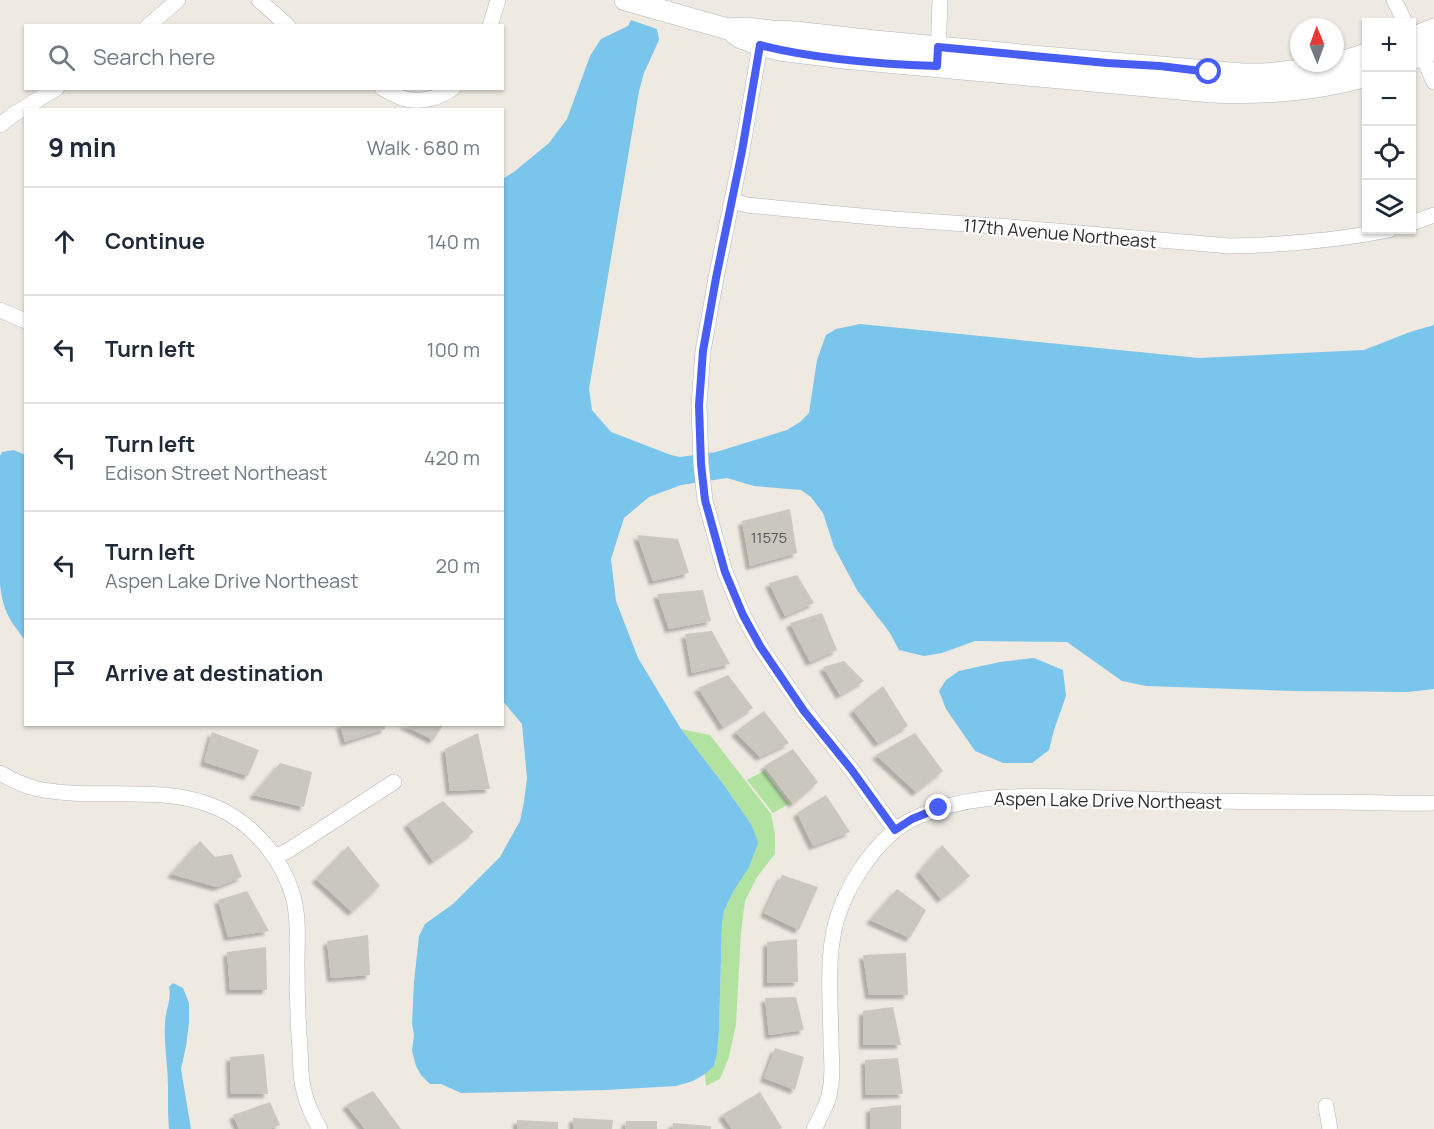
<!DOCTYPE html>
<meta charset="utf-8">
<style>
body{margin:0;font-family:Manrope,sans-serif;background:#f2f2f3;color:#1f2937}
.controls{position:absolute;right:18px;top:18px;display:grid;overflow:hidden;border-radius:0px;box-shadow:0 2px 4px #0004}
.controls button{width:54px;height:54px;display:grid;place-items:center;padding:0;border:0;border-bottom:2px solid #e0e1e3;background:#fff;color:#1f2937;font:30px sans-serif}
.compass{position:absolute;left:1290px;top:18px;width:54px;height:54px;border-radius:50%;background:#fff;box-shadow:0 2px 4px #0004;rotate:359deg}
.stop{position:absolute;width:18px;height:18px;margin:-14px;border:4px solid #485df3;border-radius:50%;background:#fff}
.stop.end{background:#485df3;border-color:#fff;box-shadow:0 2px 6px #0008}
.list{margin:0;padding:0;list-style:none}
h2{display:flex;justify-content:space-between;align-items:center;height:78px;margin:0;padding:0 24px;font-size:26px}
h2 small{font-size:20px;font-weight:400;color:#747a83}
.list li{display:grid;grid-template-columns:39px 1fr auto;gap:18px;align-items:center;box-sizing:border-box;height:108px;padding:0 24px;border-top:2px solid #e0e1e3}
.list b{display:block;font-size:22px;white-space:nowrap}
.list p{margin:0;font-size:20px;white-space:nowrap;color:#747a83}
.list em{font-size:20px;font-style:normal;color:#747a83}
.icon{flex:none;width:33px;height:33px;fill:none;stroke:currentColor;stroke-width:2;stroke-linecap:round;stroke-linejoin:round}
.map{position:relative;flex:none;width:1434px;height:1129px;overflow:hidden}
.search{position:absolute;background:#fff;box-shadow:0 2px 4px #0004;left:24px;top:24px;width:480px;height:66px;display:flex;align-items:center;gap:15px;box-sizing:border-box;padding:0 21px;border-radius:0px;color:#747a83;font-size:22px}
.panel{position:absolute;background:#fff;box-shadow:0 2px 4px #0004;left:24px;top:108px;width:480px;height:618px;border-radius:0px}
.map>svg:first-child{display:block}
</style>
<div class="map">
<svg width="1434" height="1129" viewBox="0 0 1434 1129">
<defs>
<filter id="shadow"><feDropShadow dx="-4" dy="4" stdDeviation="1.5" flood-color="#0004"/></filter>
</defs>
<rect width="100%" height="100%" fill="#eee9e1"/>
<path fill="#b2e2a0" d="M681,729l29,6 61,79 4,20v20l-18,23 -12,24 -4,31 -5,92 -7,33 -9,22 -14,7 -1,-12 9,-8 3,-12 2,-24 3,-106 2,-13 10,-21 17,-66 -27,-39z
M764,771l25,33 -16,9 -26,-33z"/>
<path fill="#79c5eb" d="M631,20l26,9 2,11 -15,33 -5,18 -50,298 3,21 19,22 60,23 9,2 36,-5 71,-22 13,-8 9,-9 8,-53 9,-25 10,-6 24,-5 339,34 165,-8 46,-18 24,-7v364l-26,3 -113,-1 -149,-5 -24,-5 -55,-39 -92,-1 -33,12 -18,3 -25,-6 -9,-17 -33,-43 -23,-43 -11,-34 -12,-16 -10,-7 -47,-4 -27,-8 -46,7 -32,12 -25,21 -13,41 5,42 22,57 43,71 43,56 27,39 5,12 2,7 -9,24 -15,23 -10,21 -2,13 -3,106 -2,24 -3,12 -9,8 -12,7 -17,5 -70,4 -145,3 -20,-9h-11l-9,-9 -5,-9 -4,-15 2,-16 -2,-12 2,-41 5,-46 6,-12 28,-20 47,-47 20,-36 4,-19 3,-24 -5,-54 -20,-24 1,-521 12,-8 34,-28 18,-24 23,-63 11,-17 27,-13z
M14,450l11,5v185c-16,-21 -22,-29 -25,-56v-128l2,-4z
M1034,658l29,12 3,26 -12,34 -5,20 -17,13h-29l-28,-12 -29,-42 -7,-18 7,-11 13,-9 41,-9z
M173,983l10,5 6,15v19l-3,24 -5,23 10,60h-22c-2,-21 0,-42 -2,-62 -1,-15 -3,-29 -2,-43 0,-13 7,-25 4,-37z"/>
<path fill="#cac7bf" filter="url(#shadow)" d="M790,509l7,44 -47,13 -8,-45z
M637,535l41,4 11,34 -36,8z
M797,575l17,28 -29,13 -16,-33z
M703,590l8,31 -42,8 -12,-35z
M822,613l15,37 -27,12 -20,-39z
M712,631l18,33 -38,9 -7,-39z
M844,661l20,20 -24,14 -17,-28z
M728,675l25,33 -30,19 -25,-39z
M883,686l25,40 -30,17 -25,-33z
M764,711l25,32 -29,14 -25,-25z
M340,724h45v5l-40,13z
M402,724h42l-11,16z
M212,732l47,18 -11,26 -44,-14z
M478,733l12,56 -40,2 -5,-42z
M915,733l28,38 -27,21 -40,-37z
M793,749l25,33 -25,22 -29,-38z
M280,763l32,9 -8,35 -51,-12z
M826,795l24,37 -37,14 -16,-33z
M443,801l31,31 -41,29 -26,-37z
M200,841l15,16 17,-3 10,23 -25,10 -46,-13z
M942,845l28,31 -29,23 -22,-27z
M348,846l32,40 -28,26 -36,-33z
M782,875l36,12 -19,43 -35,-17z
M897,889l29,21 -16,28 -40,-18z
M247,891l22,40 -41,6 -10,-37z
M368,935l2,40 -39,3 -4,-37z
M797,939l1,43 -31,1v-41z
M266,947l1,43h-37l-3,-38z
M906,953l2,42h-39l-6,-40z
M796,997l8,33 -35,5 -4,-37z
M893,1007l8,38h-38v-34z
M775,1048l29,9 -9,33 -31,-12z
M264,1054l4,40h-37l-1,-37z
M898,1058l5,36 -37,1 -1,-35z
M373,1091l28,38h-36l-19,-24z
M760,1092l22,36 -2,1h-48l-10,-14z
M270,1102l10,23 -11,4h-30l-6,-14z
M901,1105v24h-31v-21z
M573,1118l40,2 -1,9h-39z
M517,1120l41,2v7h-41z
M626,1121h31v8h-32z
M673,1123l38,3v3h-39z"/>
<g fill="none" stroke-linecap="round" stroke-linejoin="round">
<g stroke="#b4b5c0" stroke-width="16">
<path id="street" d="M259,0l29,26
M1394,0l11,22
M148,26l30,-26
M490,26l8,-26
M760,45l-18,106 -26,127 -13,73 -4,54 2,59 4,36 20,72 18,43 17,31 44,64 47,59 44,61
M1418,46l16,36
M938,57l2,-57
M382,88c7,4 16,9 23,11 15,4 35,-1 48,-11
M0,125l14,-11 43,-26
M732,201l15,4 146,14 118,8 218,19c55,-1 105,-5 160,-16
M1412,223l22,-8
M0,310l26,11
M0,773c12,7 25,13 38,16 60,12 123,-6 180,19 37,17 66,53 76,92 5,21 3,43 3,64 0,29 1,58 3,86 1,12 0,25 3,37 3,15 9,29 17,42
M275,857l14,-7 105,-68
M1326,1106l4,23
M814,1129c5,-10 12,-22 15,-33 4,-17 3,-33 2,-50 0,-44 -7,-98 10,-139 13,-33 41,-74 74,-89 51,-24 100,-22 156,-21 33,1 66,2 100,3 56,2 112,2 168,2 31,0 63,2 95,1"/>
</g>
<g stroke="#b4b5c0" stroke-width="22">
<path id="secondary" d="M625,0l103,29 18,-1 25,3 24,1 80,9 168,16 199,17h24l35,-4 34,-6 31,-10
M734,33l7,5 19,7 20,5 63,8 369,34c53,2 104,-1 154,-16
M1412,38l22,-9
M1412,59l22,-10"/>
</g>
<use href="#street" stroke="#fff" stroke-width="15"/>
<use href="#secondary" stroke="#fff" stroke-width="21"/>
</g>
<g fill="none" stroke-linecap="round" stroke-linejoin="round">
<path stroke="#485df3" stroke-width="8" d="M939,808l-27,11 -17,11 -44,-61 -47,-58 -44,-65 -17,-31 -18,-43 -20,-72 -4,-36 -2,-59 4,-54 13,-73 26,-127 18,-106c55,14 120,19 177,21l1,-19 169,16 53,3 49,6"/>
</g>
<g text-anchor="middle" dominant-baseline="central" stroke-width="4.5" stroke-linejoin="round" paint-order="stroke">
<g font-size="15" fill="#545452">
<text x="769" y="537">11575</text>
</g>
<g font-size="18" fill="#2d2d2d" stroke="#fff">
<text transform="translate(1060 233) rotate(5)">117th Avenue Northeast</text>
<text transform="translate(1108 800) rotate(1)">Aspen Lake Drive Northeast</text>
</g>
</g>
</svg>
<div class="controls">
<button>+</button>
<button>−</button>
<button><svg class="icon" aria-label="locate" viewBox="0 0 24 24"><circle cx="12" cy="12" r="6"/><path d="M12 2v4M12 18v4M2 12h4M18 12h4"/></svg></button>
<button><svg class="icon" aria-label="layers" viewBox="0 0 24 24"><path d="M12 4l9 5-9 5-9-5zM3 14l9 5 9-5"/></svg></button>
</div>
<svg class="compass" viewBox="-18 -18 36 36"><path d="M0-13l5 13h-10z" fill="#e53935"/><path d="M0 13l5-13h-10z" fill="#747a83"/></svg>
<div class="stop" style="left:1209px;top:72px"></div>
<div class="stop end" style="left:939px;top:808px"></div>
<div class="search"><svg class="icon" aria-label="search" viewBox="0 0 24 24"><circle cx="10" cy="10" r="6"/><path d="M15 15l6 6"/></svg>Search here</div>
<section class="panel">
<h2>9 min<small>Walk · 680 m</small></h2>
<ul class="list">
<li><svg class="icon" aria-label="ahead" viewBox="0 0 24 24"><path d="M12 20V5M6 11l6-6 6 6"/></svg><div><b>Continue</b></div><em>140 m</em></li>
<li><svg class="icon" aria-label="left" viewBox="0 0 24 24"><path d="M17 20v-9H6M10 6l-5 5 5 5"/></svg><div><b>Turn left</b></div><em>100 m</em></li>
<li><svg class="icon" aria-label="left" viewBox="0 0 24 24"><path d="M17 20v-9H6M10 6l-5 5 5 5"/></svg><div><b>Turn left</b><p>Edison Street Northeast</p></div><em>420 m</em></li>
<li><svg class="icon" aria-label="left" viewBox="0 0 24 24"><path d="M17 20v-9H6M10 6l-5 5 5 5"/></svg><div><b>Turn left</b><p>Aspen Lake Drive Northeast</p></div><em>20 m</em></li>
<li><svg class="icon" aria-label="arrive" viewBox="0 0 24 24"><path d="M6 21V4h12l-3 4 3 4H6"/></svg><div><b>Arrive at destination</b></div></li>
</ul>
</section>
</div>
